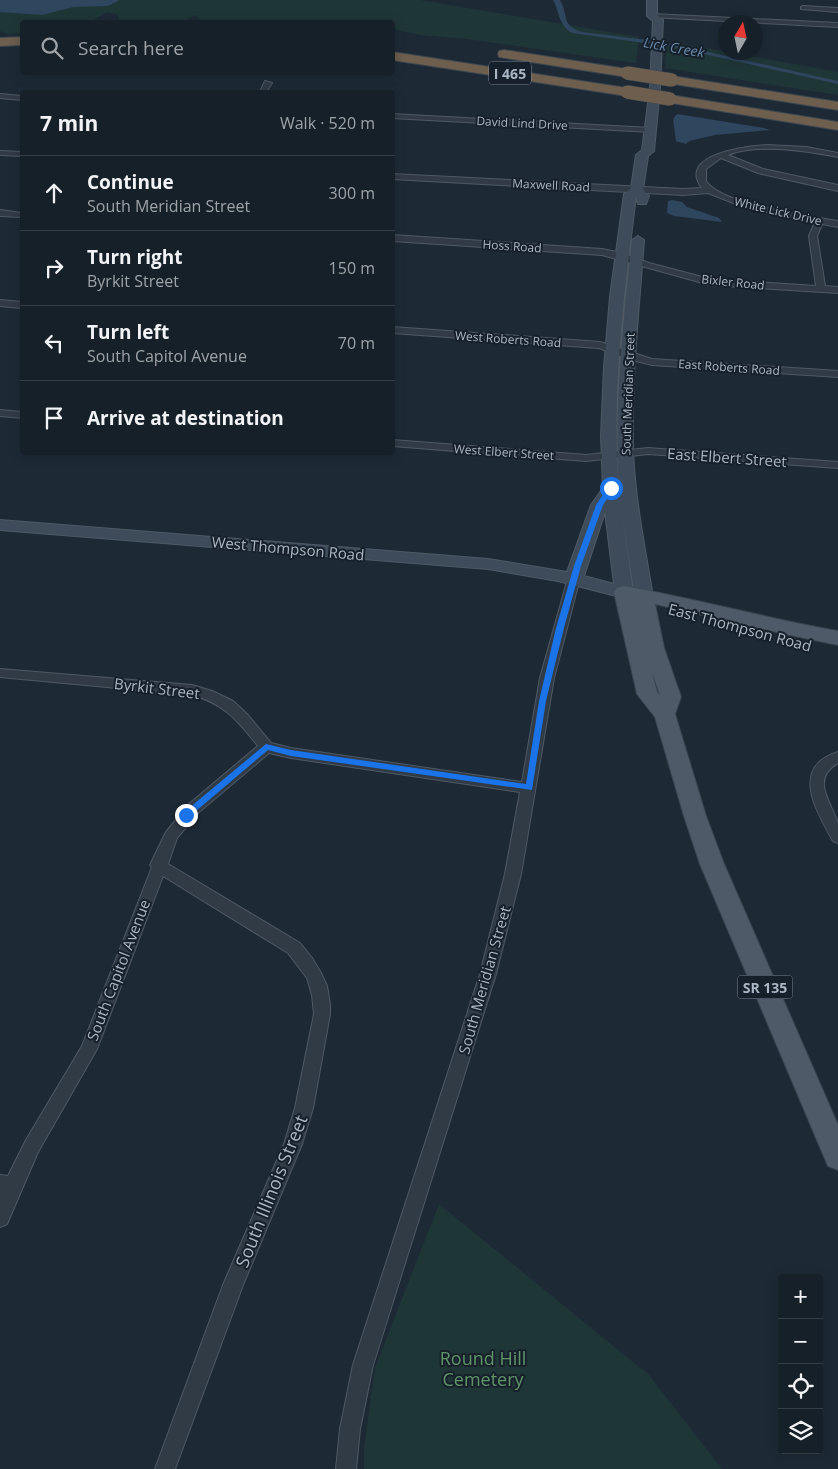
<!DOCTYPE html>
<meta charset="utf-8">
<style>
body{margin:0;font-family:"Open Sans",sans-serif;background:#232d34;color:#f1f3f6}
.controls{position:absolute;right:15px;bottom:15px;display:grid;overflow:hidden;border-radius:5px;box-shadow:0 2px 12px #0003}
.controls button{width:45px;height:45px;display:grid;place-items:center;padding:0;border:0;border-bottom:1px solid #353e45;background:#162028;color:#f1f3f6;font:25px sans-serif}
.compass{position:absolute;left:718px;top:15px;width:45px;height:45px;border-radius:50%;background:#162028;box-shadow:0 2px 12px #0003;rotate:9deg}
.stop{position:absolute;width:15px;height:15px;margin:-11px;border:4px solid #1a73e8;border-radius:50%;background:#fff}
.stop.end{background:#1a73e8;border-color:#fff;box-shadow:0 1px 5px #0008}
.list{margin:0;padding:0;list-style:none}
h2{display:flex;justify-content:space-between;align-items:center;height:65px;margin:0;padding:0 20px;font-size:21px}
h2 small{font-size:16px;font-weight:400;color:#9ea3a8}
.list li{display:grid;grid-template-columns:32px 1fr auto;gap:15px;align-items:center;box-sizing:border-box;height:75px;padding:0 20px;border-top:1px solid #353e45}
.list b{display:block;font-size:19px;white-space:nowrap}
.list p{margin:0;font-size:16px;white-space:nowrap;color:#9ea3a8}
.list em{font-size:16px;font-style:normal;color:#9ea3a8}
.icon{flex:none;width:28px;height:28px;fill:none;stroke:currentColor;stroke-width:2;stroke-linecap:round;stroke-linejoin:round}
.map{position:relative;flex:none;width:838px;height:1469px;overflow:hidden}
.search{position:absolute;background:#162028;box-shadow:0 2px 12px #0003;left:20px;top:20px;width:375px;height:55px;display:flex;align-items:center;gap:12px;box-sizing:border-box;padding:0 18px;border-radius:5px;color:#9ea3a8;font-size:19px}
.panel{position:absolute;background:#162028;box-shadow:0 2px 12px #0003;left:20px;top:90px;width:375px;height:365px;border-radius:5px}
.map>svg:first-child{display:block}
</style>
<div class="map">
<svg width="838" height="1469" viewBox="0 0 838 1469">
<rect width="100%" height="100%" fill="#1d2a36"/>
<path fill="#1f3637" d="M0,0h420l219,37 -3,26 -168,-24 -49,-4 -26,-6 -1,-7h-190l-7,-7 -12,7h-63l-3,-8 -10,-2 -17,10h-68v11l-14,1 -8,-3z
M673,42l165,30v23l-173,-27 1,-21z
M439,1204l210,171 73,94h-358v-20l11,-81z"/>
<path fill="#2f465f" d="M0,0h118v1l-10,5 -35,1 -31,8 -42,-3z
M553,0h7c9,15 0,25 22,32l82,10 174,39v3l-165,-37 -101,-14c-14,-9 -12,-20 -19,-33z
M677,114l87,14 6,2 -55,5 -26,6 -3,3 -10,-3 -3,-22z
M672,200l10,2 5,5 32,11 3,4 -48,-6 -7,-3 1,-12z"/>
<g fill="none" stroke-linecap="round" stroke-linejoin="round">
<g stroke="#4e5965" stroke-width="2">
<path id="street" d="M803,6l35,2v4l-37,-3v-2z
M652,14l186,9v4l-188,-10 -1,-1z
M265,81l7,2 -6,9h-6z
M0,94l22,2v4l-22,-2z
M392,114l259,14 4,2 -4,2 -259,-14z
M767,145l39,2 32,6v4c-32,-6 -80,-14 -110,-2l35,14 75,16v6l-80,-18 -37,-15 -15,11v12c16,24 103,35 132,40v6l-16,-3 -5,12 8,50 13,1v6l-128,-8 -108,-30 -210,-14v-6l210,14 20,4 27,10 61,16 106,7 -7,-50 6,-14 -69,-14 -38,-15 -25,2 -291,-16v-5l291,15 19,-1c-26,-34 46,-42 65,-43z
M0,151l22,1v4l-22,-1z
M0,210l22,3v4l-22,-1z
M0,300l22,2v6l-22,-2z
M392,327l208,15 52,17 186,12v6l-186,-12 -24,-6 -29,-11 -207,-15z
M0,410l22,2v6l-22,-2z
M392,440l194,15 62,-7 190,14v6l-190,-14 -62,7 -194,-15z
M574,574l6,4 -26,100 -33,196 -25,100 -123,391 -13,64 -4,40h-20l4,-40 13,-64 127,-391 25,-100 15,-82 -229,-34 -22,-5 -70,59 -22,26 -9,26 132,79 12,15 9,15 6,13 3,18v10l-17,94 -11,36 -59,141 -68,184h-20l68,-184 61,-141 11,-36 19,-94 -2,-19 -5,-17 -19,-25 -125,-77 -66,173 -59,103 -31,72 -7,3v-52l8,1 18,-36 56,-94 70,-179 -2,-2 16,-33 23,-28 69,-58c-21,-26 -33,-42 -66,-51l-192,-18v-8l192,16 20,6 21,10 14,13 24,29 20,5 231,34 18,-104 28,-100z
M838,752v11c-28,16 -7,39 0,60 0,5 0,14 0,20l-5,-2c-16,-29 -44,-74 5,-89z"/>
</g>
<g stroke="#4e5965" stroke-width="2">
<path id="secondary" d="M647,0h10v15l6,5 -3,68 -6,63 -6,5 -5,33 6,7 -3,8h-8l-2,-8c-12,97 -25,196 -17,294 -5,-84 4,-167 13,-250l6,-4 6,4c-5,70 -13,140 -11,210 2,50 12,98 20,147l-3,4 -6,2 -6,-2 -3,-4 -13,-84 11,79 -3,4 -6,2 -66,-17 -70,-12 -488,-39v-10l488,39 79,13 24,-67 12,-17 -2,-52 3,-69 6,-70 14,-103 7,-6 5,-33 6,-5 8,-62 3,-67 -6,-5zM605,512l9,72 -30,-8z"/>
</g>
<g stroke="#3a4450" stroke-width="2">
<path id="primary" d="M624,586c72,13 142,32 214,45v14l-53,-11 -130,-30 9,44 17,49 -6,17 31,102 18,48 114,261v45l-10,-4 -128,-302 -16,-48 -29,-99 -18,-23 -23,-102 3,-4zM652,672l8,23 -3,-3z"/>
</g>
<g stroke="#3b4651" stroke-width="2">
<path id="highway" d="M22,37v8l-22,1v-8z
M504,50l123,19 7,4 -7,4 -128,-20 -1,-3 1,-3z
M392,52l235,36 7,4 -7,4 -235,-36z
M672,76l166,26v8l-171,-27 -2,-3z
M670,95l168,27v8l-173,-28 -2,-3 2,-3z"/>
</g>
<use href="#street" fill="#313b46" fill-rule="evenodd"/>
<use href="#secondary" fill="#3e4b5a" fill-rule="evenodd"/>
<use href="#primary" fill="#4e5a67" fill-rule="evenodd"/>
<use href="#highway" fill="#6d5e4d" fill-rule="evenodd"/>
<g stroke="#3b4651" stroke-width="14" stroke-linecap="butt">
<path id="highway-bridge" d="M627,73l45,7
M627,92l43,7"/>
</g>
<use href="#highway-bridge" stroke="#6d5e4d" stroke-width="13"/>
</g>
<path fill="#1a73e8" d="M608,487l6,1 -11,17 -22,61 -17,62 -18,73 -14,89 -241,-34 -23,-6 -79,67h-6v-4l83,-69 25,6 235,34 13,-83 17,-73 18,-62 22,-61z"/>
<g text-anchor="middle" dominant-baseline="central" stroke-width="4" stroke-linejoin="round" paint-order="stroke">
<g font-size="12" fill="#aab6c4" stroke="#16202a">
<text transform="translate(522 123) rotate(3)">David Lind Drive</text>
<text transform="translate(551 185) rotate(3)">Maxwell Road</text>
<text transform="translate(778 211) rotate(13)">White Lick Drive</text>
<text transform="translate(512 246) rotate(4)">Hoss Road</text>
<text transform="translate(733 282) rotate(6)">Bixler Road</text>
<text transform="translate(508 339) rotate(4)">West Roberts Road</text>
<text transform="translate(729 367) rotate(4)">East Roberts Road</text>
<text transform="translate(628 394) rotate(-88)">South Meridian Street</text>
<text transform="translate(504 452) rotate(4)">West Elbert Street</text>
</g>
<g font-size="14" font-style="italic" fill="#6889aa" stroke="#16202a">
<text transform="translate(674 47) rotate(10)">Lick Creek</text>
</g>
<g fill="#16202a" stroke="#7e8996" stroke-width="1">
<rect x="489" y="61.5" width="42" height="23" rx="4"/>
<rect x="737.5" y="975.5" width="55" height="23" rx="4"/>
</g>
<g font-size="14" font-weight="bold" fill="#aab6c4">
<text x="510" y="73">I 465</text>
<text x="765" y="987">SR 135</text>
</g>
<g font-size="15" fill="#aab6c4" stroke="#16202a">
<text transform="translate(727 457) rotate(4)">East Elbert Street</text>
<text transform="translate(288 548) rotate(5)">West Thompson Road</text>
<text transform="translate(740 627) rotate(15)">East Thompson Road</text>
<text transform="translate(157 688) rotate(7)">Byrkit Street</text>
<text transform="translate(118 970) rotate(-69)">South Capitol Avenue</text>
<text transform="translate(484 980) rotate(-74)">South Meridian Street</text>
</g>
<g font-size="18" fill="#aab6c4" stroke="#16202a">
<text transform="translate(271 1191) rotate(-68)">South Illinois Street</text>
</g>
<g font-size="18" fill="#619569" stroke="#16202a">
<text x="483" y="1358">Round Hill<tspan x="483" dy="21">Cemetery</tspan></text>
</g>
</g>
</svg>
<div class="controls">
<button>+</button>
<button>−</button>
<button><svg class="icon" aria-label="locate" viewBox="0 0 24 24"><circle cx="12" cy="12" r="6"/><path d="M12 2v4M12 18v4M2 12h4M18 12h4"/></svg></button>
<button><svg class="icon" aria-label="layers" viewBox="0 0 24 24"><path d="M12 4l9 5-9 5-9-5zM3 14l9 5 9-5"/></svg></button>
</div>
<svg class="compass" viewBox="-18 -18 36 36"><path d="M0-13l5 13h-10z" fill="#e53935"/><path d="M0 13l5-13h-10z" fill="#9ea3a8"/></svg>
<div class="stop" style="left:611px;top:488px"></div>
<div class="stop end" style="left:186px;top:815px"></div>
<div class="search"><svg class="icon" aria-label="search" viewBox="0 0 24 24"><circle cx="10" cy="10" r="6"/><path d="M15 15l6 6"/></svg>Search here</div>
<section class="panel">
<h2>7 min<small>Walk · 520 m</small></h2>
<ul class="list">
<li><svg class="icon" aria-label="ahead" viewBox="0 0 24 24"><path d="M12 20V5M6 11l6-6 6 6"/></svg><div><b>Continue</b><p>South Meridian Street</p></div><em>300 m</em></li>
<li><svg class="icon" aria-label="right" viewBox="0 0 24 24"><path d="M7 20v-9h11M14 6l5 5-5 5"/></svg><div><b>Turn right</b><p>Byrkit Street</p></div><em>150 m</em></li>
<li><svg class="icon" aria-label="left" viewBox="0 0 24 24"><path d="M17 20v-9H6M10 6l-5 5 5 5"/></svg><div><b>Turn left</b><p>South Capitol Avenue</p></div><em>70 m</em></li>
<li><svg class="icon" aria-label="arrive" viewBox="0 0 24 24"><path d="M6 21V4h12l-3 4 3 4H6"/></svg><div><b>Arrive at destination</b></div></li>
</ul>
</section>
</div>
